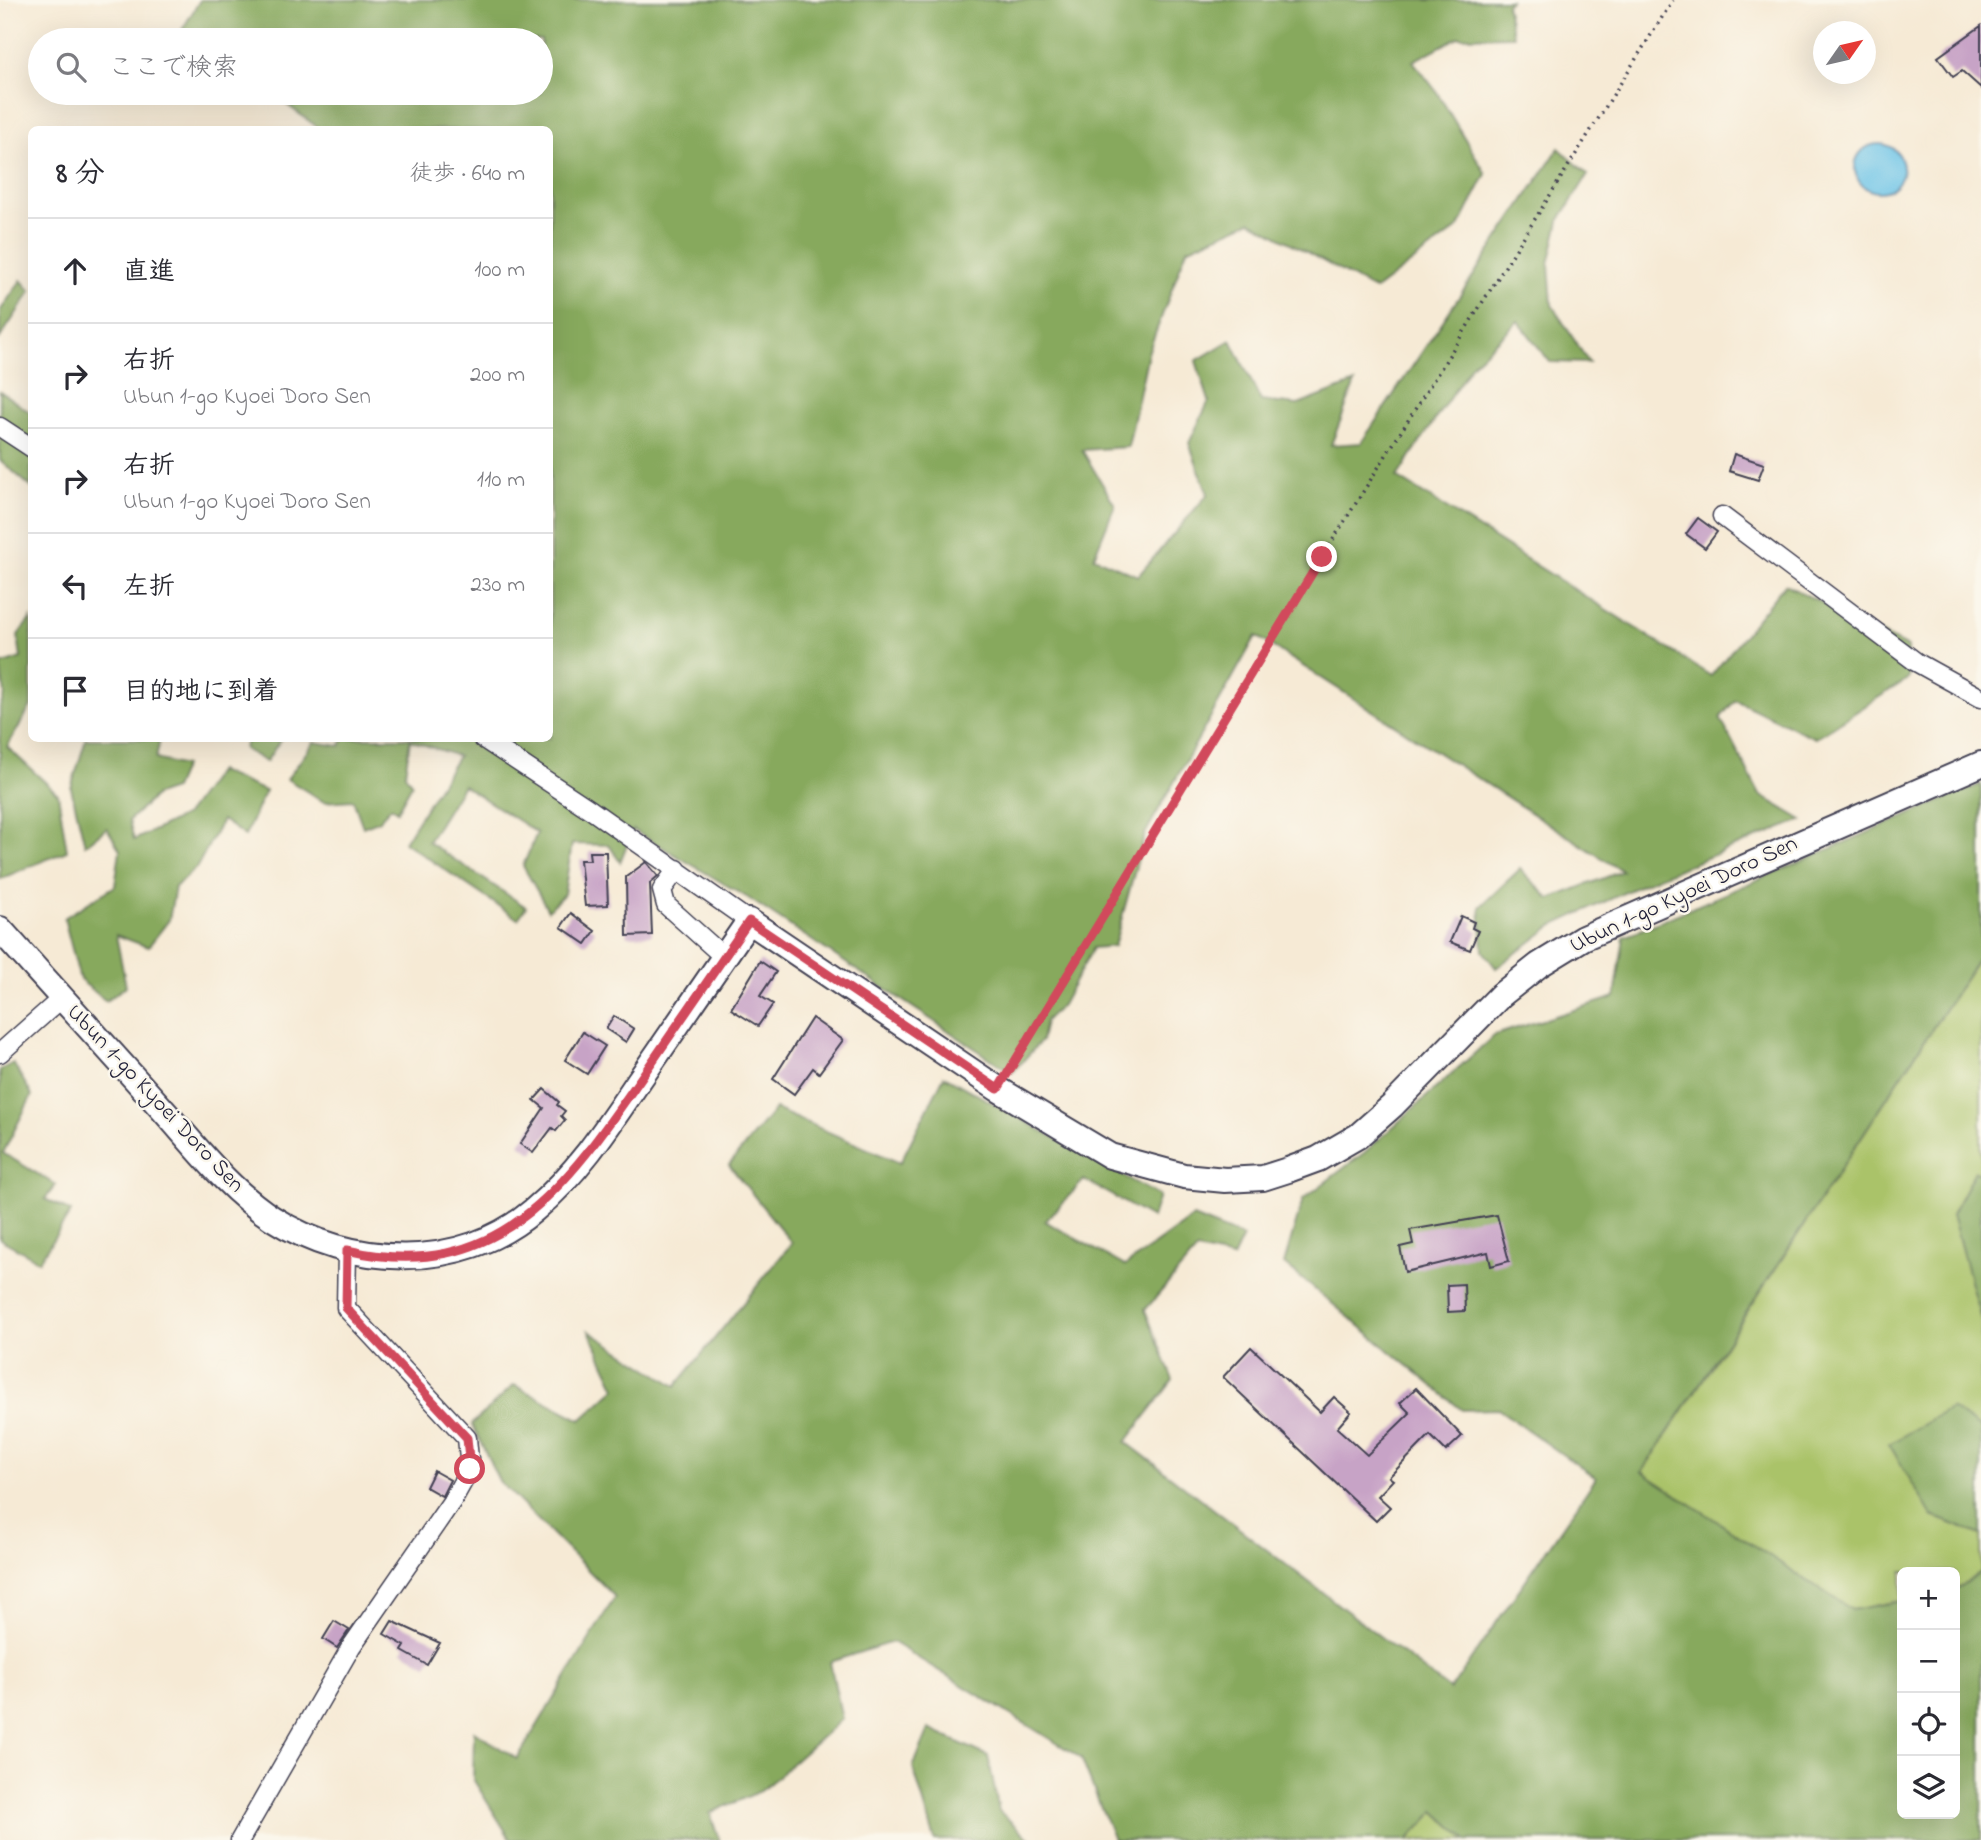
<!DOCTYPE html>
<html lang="ja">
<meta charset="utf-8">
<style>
body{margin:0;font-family:"Indie Flower","Klee One",sans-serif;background:#f7f7f7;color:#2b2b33}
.controls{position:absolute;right:21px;bottom:21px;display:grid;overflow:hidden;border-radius:10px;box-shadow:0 7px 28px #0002}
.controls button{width:63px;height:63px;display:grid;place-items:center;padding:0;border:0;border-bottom:2px solid #e1e1e2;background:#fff;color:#2b2b33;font:35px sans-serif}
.compass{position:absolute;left:1813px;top:21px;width:63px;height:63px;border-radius:50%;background:#fff;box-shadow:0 7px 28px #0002;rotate:56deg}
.stop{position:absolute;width:21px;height:21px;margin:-16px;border:5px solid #d1495b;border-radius:50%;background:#fff}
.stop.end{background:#d1495b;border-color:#fff;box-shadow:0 2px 7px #0008}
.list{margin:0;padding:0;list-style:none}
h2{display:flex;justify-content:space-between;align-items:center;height:91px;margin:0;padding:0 28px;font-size:30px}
h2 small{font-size:23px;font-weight:400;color:#7c7c81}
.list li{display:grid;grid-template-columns:46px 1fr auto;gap:21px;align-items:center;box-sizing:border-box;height:105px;padding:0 28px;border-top:2px solid #e1e1e2}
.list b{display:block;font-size:26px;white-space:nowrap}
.list p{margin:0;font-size:23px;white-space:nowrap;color:#7c7c81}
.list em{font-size:23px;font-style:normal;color:#7c7c81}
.icon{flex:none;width:38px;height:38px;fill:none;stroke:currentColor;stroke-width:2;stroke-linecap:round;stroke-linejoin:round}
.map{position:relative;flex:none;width:1981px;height:1840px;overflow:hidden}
.search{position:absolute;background:#fff;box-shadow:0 7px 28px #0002;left:28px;top:28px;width:525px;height:77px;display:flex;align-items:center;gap:18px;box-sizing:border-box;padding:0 24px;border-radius:38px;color:#7c7c81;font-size:26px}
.panel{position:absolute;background:#fff;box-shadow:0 7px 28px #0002;left:28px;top:126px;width:525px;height:616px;border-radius:10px}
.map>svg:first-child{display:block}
</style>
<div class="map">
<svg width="1981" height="1840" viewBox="0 0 1981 1840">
<rect width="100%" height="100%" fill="#fbf7ec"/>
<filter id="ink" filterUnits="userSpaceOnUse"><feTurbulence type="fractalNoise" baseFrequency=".0143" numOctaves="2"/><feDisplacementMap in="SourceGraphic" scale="14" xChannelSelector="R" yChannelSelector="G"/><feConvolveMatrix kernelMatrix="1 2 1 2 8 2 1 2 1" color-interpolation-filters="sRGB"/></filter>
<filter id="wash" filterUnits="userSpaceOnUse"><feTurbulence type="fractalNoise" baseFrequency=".00686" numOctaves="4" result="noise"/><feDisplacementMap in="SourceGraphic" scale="28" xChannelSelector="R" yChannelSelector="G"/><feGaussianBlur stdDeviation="1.57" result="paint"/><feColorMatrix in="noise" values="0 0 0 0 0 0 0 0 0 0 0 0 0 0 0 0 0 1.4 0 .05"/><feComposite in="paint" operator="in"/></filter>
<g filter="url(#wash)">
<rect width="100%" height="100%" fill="#f6ead5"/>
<path fill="#aac369" stroke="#667252" stroke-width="2" d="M1981,954v219l-6,-2 -23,43 29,106v109l-30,-21 -19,108 49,19v37l-26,18v-18h-53v29l-50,9 -210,-137z
M1435,1811l32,29h-59z"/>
<path fill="#87a95d" stroke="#54664c" stroke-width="2" d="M200,0h1310l-4,4 7,32 -55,1 -45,24 24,31 49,82 -27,53 -84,63 -124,-69 -64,28 -39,104 -20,94 -46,3 33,55 -21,52 44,19 70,-82 -19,-51 20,-42 -13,-40 35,-21 30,61 37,4 57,-22 -24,62 30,-2 198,-295 29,27 -29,46 -10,43 3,41 37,58 -39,-1 -32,-41 -46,43 -75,113 314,199 74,-92 123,63 1,31 -94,60 -80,-38 -15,18 40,77 42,25 -146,58 -104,48 -56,42 -13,-17 -3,-44 40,-38 30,30 72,-28 -366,-235 -111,198 -31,112 -21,2 -31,57 -17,16 -4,20 -29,32 -264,-175 -115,-68 -13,32 -11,-17 -37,-1 -8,50 -16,16 -25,-44 14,-33 -74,-48 -35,57 98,65 -8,12 -114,-77 54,-86 -48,-16 -5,34 7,10 -15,27 -6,-4 -13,14 -15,6 -10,-27 -29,2 -37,-23 27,-37 26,4 4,-8h206v-608l-230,-1 -49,-36h270v-53h-365z
M21,280l10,11 -31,47v-27z
M0,391l31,22v74l-31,-27z
M31,618v88l-24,41 51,47 9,57 -67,28v-172l5,-13 -5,-29 21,-7 -3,-23z
M86,739h74l-4,20 28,7 -10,23 -18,6 -27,25 5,20 52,-25 32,-44 47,20 -20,45 -23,-16 -25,47 -22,20 -6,33 -21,27 -32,-12 10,51 -20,15 -26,-21 -16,-62 51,-32 5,-36 -13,-22 -22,17 -14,-57z
M246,739v-1l35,1 -15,23 -22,-13z
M1981,784v170l-339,518 210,138 50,-9v213h53v-224l26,-18v268h-514l-32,-29 -27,29h-294l-33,-82 -189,-116 -62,20 12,57 -81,72 -51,22 9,27h-208l-38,-61 1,-48 43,28 98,-162 -116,-116 -27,-57 42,-39 67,35 35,-32 -27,-57 87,55 116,-143 -63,-78 46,-56 125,54 44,-87 215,120 -7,22 -68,-38 -39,41 80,45 68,-49 50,20 -10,21 -36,-8 -52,60 28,70 -47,62 324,248 146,-212 -98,-69 -36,1 -178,-146 19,-65 62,-47 130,-117 120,-38 9,-60z
M13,1063l19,32 -29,58 53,32 -11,14 26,13 -32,49 -39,-22v-169z
M1975,1171l6,2v147l-29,-106z
M1951,1408l30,21v106l-49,-19 -43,-72z
M929,1729l59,27 11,55 32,29h-96l-22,-73z"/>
<path fill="#6ac3e7" stroke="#467291" stroke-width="2" d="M1855 168a24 24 0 1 1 48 0a24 24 0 1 1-48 0Z"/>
<g id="blocks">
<path fill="#c7a3c6" d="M1981,26v62l-19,-17 -9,6 -15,-20z
M1734,454l30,10 -6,16 -29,-9z
M1698,518l19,14 -12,16 -19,-14z
M589,852h17l2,53 -23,1 -5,-46h10z
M646,862l12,14 -8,7 2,52 -25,1 -1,-59z
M571,913l24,18 -9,13 -25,-17z
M1461,916l13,6 -2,6 6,3 -8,19 -20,-8z
M760,961l16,11 -16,24 13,8 -15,22 -27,-17z
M614,1016l20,13 -8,13 -20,-13z
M812,1018l31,22 -24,33 -6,-5 -19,26 -21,-15z
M583,1032l22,14 -18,28 -22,-14z
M544,1089l15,13 -2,3 8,6 -4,5 4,4 -9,11 -4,-3 -19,25 -13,-9 24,-36 -10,-8z
M1497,1215l12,46 -18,5 -3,-14 -83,20 -5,-25 13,-3 -3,-14z
M1464,1284l1,27 -17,1 -1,-27z
M1251,1347l69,65 14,-15 17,15 -14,16 30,27 43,-42 -10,-10 16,-15 46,48 -16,15 -16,-16 -41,42 4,3 -15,16 12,11 -14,14 -153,-144z
M434,1471l16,9 -8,16 -16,-9z
M334,1621l15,9 -12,18 -14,-9z
M392,1621l48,22 -13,22 -25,-14 3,-5 -21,-12z"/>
</g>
</g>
<g filter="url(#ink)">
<use href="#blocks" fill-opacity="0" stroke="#424052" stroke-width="2"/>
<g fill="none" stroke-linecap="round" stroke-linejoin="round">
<g stroke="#424052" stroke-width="21">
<path id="street" d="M0,427l32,21
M1722,516l194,146 65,36
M482,738l109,72 158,111
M677,869l-15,21 4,15 58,52
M0,1053l62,-55
M240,1840l111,-193 101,-146 18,-32 -3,-31 -121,-130 1,-58"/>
</g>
<g stroke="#424052" stroke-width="28">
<path id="secondary" d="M0,929c54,60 109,121 163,181 34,38 66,80 109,108 78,50 189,55 262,-8 44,-37 75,-85 106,-131 36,-53 73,-105 109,-158l249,168 112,67 74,20 41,4 38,-2 25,-8 30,-11 40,-23 34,-30 109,-111 38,-30 44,-27 398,-174"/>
</g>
<path stroke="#424052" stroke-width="3.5" stroke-dasharray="2 5" stroke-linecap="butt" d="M1009,1072l313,-515 351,-557"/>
<use href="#street" stroke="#fff" stroke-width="18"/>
<use href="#secondary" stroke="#fff" stroke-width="24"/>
</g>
</g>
<g fill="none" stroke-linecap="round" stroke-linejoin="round" filter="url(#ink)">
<path stroke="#d1495b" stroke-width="9" d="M470,1469l-3,-31 -121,-130 1,-58c151,36 221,-66 296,-175 35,-51 70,-102 106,-154l249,168 324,-532"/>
</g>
<g text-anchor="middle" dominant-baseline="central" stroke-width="5" stroke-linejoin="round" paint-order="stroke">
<g font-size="23" fill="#22223b" stroke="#fbf7ec">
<text transform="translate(1684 895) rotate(-25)">Ubun 1-go Kyoei Doro Sen</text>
<text transform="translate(155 1099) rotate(47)">Ubun 1-go Kyoei Doro Sen</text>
</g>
</g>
</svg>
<div class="controls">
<button>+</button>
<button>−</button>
<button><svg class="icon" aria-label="locate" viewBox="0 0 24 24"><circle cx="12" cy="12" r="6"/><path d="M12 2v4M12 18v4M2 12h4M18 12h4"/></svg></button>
<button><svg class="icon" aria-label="layers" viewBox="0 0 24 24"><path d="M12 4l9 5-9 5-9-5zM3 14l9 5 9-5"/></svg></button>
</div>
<svg class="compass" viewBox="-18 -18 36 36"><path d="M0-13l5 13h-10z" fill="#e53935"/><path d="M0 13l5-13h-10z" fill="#7c7c81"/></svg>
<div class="stop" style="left:470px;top:1469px"></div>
<div class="stop end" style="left:1322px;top:557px"></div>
<div class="search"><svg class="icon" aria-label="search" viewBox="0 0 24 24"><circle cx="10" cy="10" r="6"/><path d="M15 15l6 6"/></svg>ここで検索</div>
<section class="panel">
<h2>8 分<small>徒歩 · 640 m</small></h2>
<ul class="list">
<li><svg class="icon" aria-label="ahead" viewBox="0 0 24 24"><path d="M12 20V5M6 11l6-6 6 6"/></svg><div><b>直進</b></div><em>100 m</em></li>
<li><svg class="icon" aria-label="right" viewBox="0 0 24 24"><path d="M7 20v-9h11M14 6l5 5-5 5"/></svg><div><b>右折</b><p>Ubun 1-go Kyoei Doro Sen</p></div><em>200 m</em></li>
<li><svg class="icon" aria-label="right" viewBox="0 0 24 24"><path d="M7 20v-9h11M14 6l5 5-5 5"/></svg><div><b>右折</b><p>Ubun 1-go Kyoei Doro Sen</p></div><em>110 m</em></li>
<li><svg class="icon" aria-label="left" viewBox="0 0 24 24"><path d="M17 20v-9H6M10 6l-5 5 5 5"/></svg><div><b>左折</b></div><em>230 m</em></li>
<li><svg class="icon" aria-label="arrive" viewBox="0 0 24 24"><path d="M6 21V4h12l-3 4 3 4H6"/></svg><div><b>目的地に到着</b></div></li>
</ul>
</section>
</div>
